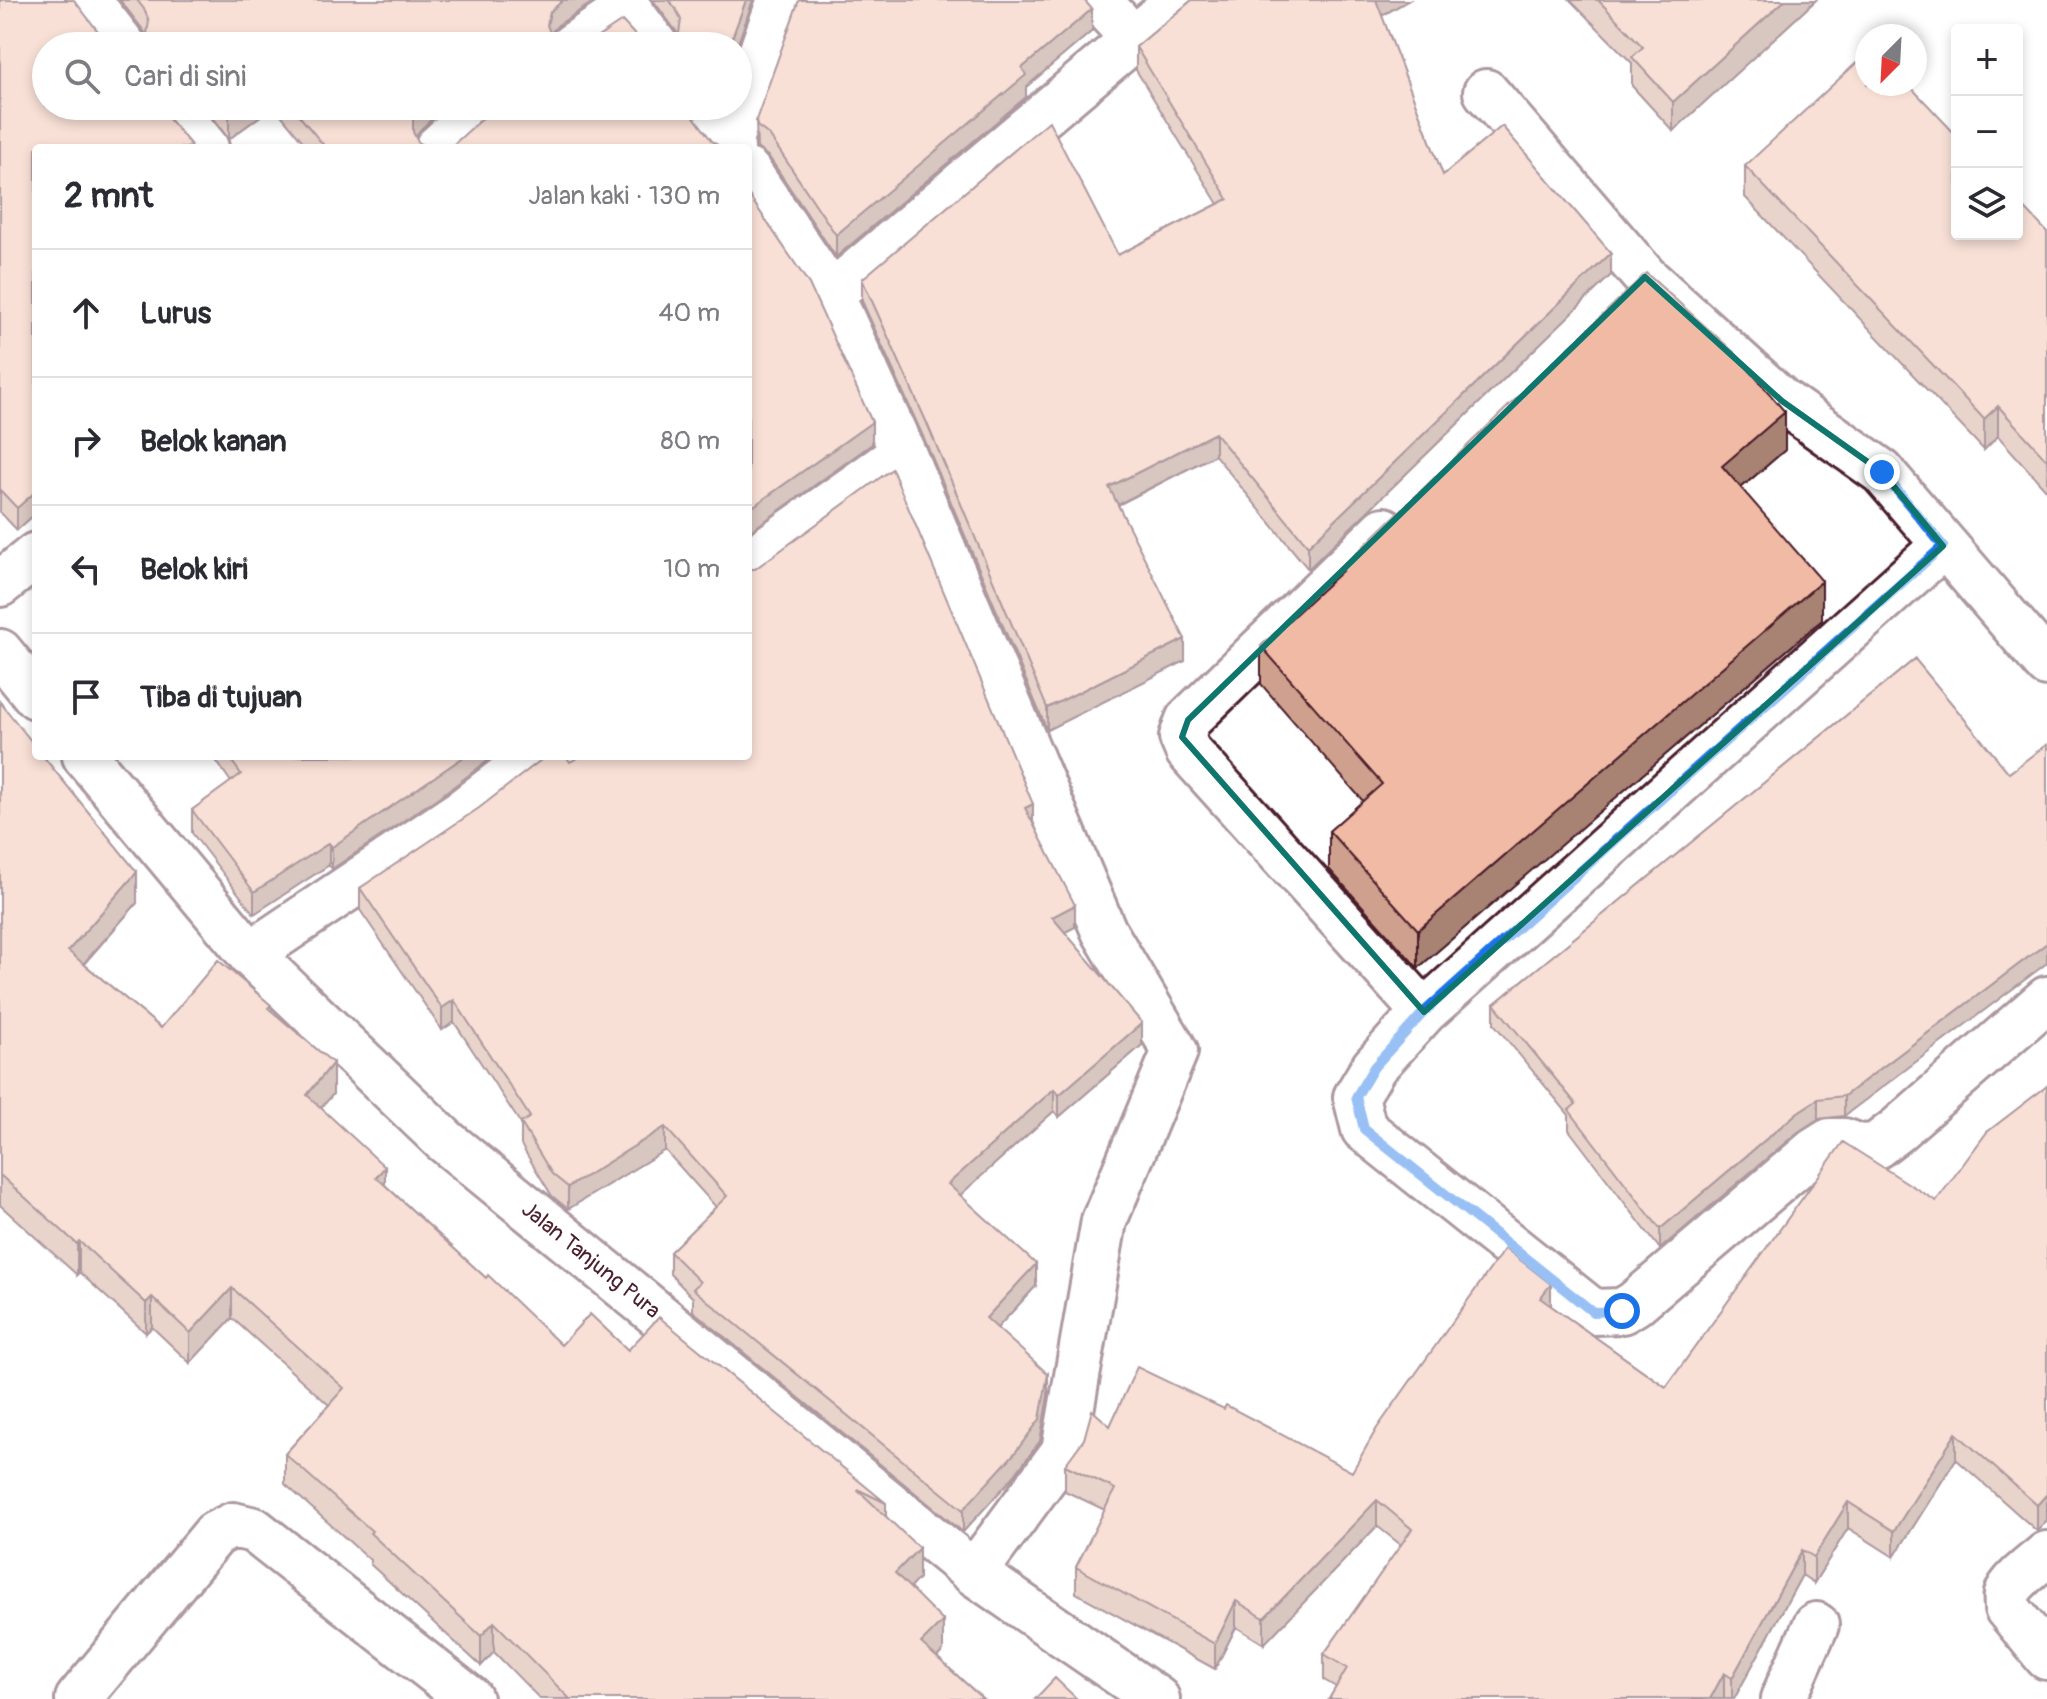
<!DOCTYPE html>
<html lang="id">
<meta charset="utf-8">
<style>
body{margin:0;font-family:Pangolin,sans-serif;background:#f2f2f3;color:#2b2b33}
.controls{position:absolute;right:24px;top:24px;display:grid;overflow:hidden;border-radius:8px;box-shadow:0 4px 12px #0003}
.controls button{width:72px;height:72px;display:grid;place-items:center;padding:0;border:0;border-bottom:2px solid #e1e1e2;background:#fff;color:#2b2b33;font:40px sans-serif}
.compass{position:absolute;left:1855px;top:24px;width:72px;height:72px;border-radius:50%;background:#fff;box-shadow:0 4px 12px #0003;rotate:204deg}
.stop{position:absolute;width:24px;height:24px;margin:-18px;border:6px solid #1a73e8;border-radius:50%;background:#fff}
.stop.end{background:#1a73e8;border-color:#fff;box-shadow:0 2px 8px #0008}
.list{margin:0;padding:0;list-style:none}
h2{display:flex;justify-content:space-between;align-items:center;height:104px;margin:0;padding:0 32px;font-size:34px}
h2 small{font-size:26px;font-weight:400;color:#7c7c81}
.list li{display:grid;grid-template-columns:52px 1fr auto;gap:24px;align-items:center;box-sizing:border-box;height:128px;padding:0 32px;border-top:2px solid #e1e1e2}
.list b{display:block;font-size:30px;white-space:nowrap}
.list em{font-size:26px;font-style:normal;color:#7c7c81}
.icon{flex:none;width:44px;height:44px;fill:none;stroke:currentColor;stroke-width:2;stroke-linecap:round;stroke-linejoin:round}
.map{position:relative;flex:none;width:2047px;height:1699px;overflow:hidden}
.search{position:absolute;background:#fff;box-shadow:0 4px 12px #0003;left:32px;top:32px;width:720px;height:88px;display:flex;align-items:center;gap:20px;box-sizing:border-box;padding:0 28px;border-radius:44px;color:#7c7c81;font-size:30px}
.panel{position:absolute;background:#fff;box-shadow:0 4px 12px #0003;left:32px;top:144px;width:720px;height:616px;border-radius:8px}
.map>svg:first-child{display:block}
</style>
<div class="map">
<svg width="2047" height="1699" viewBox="0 0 2047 1699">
<rect width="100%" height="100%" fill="#fff"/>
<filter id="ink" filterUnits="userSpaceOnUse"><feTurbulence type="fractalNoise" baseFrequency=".0125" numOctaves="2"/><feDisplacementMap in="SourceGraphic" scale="16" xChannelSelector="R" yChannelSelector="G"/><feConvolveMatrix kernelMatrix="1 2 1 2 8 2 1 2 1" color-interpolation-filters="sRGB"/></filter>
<g filter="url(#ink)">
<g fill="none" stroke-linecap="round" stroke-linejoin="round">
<g stroke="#4a1f2b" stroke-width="50">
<path id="minor" d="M88,0l36,46
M622,0l34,46
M1098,0l36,39
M572,46l56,-37
M1486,92l159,185 137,124 100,71 165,192
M172,106l34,42
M701,106l31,42
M729,142l51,-142
M437,148l46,-42
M748,171l83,123 72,159 201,478 71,120 -71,170 -40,230 -90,122
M831,294l349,-294
M1384,530l-196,190 -6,17 6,14 236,261
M1943,546l-519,466 -50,55 -18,30 8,32 229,183 29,-1 12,-7 180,-153 16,-10h14l16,6 16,-1 21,-16 150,-131
M748,567l20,-19 135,-95
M0,584l36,-29
M0,652l36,44
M85,756l165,198 194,186 530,433 183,126
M250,954l214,-144 70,-54
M2047,1554c-9,8 -37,28 -40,40 -1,2 0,11 0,14l40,49
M78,1699l137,-165 18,-9 21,5 216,169
M1783,1699l33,-74"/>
</g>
<use href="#minor" stroke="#fff" stroke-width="44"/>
</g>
<path fill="#cea08d" stroke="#4a1f2b" stroke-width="2" d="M0,0l46,46 145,102h-155v367l-1,-1 -18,16 -17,-18z
M120,0h476l-38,25 -418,18 6,-8 -2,-4z
M653,0h100l-82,43 7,-8 -2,-4z
M1192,0h217l-27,16 61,159 168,100 -303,294 -93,-114 -97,50 67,156 -138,69 -121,-287 -64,-142v-22l256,-24 100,-51 -82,-134v-23z
M1570,0h246l-143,131 -41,-45v-23z
M1092,31l-66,56v10l-190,160 -67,-100 -12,-9 -1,-28z
M203,106h243l-26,24 -4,7 2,5 9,6h-119l-34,-42 -45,33z
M1745,166l302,66v259l-49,-55 -14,14 -239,-253z
M1785,450l-44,38 81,132 -404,348 -89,-99v-38l34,-30 -102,-117v-38l79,-74v-3z
M1915,659l-71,457 -26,3 -20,13 -138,117 -91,-119v-15l-75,-91v-20z
M0,702l137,201 -53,61 77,64 110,-18 62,84 -12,14 64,77 101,93 75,67 67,5 258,153v13l33,62 -10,10 34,63 -6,6 46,42h-443l-46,-47 -13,14 -111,-102v-4l-85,-76v-30l44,-49 -97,-87 -42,45 -38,-36 -6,6 -67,-61 -2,3 -77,-70z
M213,756h281l-45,34 -117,79 -3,-4 -75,49 -62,-81v-23l39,-28z
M570,762l463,61 42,104 -10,5 77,113 -83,72 -5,-6 -94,84 76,91 -39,42 51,68 -8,45 -26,35 -51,56 -270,-221v-13l-23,-24v-22l46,-45 -51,-57 -97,59 -16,-13 -31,-51v-21l-67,-102 -12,8 -82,-120v-22z
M2047,1086v434l-10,11 -81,-72 -62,98 -46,-29 -34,55 -12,-8 -68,124h-405l7,-12 -12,-7v-26l77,-109 -24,-19 -113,118 -28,-17 -21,42 -139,-76v-26l29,-57 -40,-19v-26l45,-39 242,46 199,-166 115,81 270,-186z"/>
<path fill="#a88273" stroke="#4a1f2b" stroke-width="2" d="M563,0h33l-38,25 -8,9 -3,-9 3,-13z
M746,0h7l-16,46h-8z
M1375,0h34l-34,19z
M1785,0h31l-143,131v-29z
M1092,9v22l-66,56v10l-190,160v-22l186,-167z
M244,106h30l-45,33v-22z
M422,106h24l-26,24 -7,11v-22z
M1611,253v22l-303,294v-23z
M1998,406v30l-14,14v-31z
M1785,412v38l-63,54v-38z
M872,422v22l-124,89v-23z
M1215,433v22l-106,54v-22z
M35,492v22l-18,16v-22z
M1822,581v39l-404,348v-38z
M1185,639v22l-138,69v-22z
M465,756h29l-45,34 -117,79v-22z
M1033,804v22l-8,-18z
M329,843v22l-75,49v-22z
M137,872v31l-69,78v-30z
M1075,905v22l-23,12v-22z
M2047,943v20l-203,153v-20z
M454,1000v22l-12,8v-22z
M1142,1023v22l-83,72v-22z
M333,1063v31l-26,31v-30z
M1054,1089v22l-106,95v-22z
M1818,1099v20l-20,13 -138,117v-20l138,-117z
M665,1127v23l-97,59v-22z
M385,1167v30l-9,-20z
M79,1241v31l-2,3v-31z
M1036,1264v22l-50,54v-22z
M1551,1284v26l-11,-12z
M232,1288v30l-42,45v-30z
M152,1297v30l-6,6v-30z
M1048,1374v22l-8,45 -26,35 -51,56v-22z
M1956,1433v26l-62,98v-26z
M2047,1494v26l-10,11v-26z
M1377,1500v26l-113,118v-26z
M1848,1502v26l-34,55v-26z
M919,1548v30l-24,26v-31z
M1802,1550v25l-68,124h-2v-21z
M1236,1601v26l-21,42v-25z
M943,1621v30l-22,22v-30z
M494,1622v30l-13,14v-30z
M1724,1673v26h-14z"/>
<path fill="#f0baa4" stroke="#4a1f2b" stroke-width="2" d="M0,0h74l30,39 9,7h-67v60h112l33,39 -4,3h-151v345l-1,-1 -18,16 -17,-18z
M137,0h426l-13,12 -3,13 5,13 9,8h-428l7,-3 7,-9 2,-13 -5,-12z
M669,0h77l-17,46h-64l6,-3 8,-10 2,-13 -5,-11z
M799,0h285l8,9 -70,59 4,7 -190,160 -67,-100 -12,-9 -1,-6z
M1192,0h184l67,175 59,-49 109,127 -303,293 -93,-113 -106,54 76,152 -138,69 -121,-287 -64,-142 187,-158 69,134 110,-56 -92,-152z
M1598,0h187l-112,102 -41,-45 11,-10z
M622,21l23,25h-63l4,-1z
M1867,53v31h41l49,52v98h60v-34l30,32v228l-49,-54 -14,13 -239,-253z
M220,106h24l-15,11z
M291,106h131l-9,13v13l5,10 9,6h-101z
M496,106h190l26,35 10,7h-275l7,-4z
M748,194l61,90 63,138 -124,88z
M1646,273l90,81 49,58 -63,54 100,115 -404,349 -89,-99 53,-47 -121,-138 81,-75 -2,-2z
M892,469l141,335 -8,4 50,97 -23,12 90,106 -83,72 -5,-6 -106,95 88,80 -50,54 62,56 -8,45 -26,35 -51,56 -270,-221 7,-7 -30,-30 57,-56 -62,-69 -97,60 -16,-13 -31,-51 9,-6 -76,-117 -12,8 -82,-120 119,-80 67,-52h20l4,6 11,-6h167v-187h7z
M1915,659l94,114 38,-29v199l-203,153 -26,3 -20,13 -138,117 -91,-119 7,-6 -82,-100z
M0,702l36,45v9h7l94,116 -69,79 93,77 57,-68 53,45 -3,3 65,55 -26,32 78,72 -9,10 110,101 2,-3 73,70 29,-31 38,36 31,-33 227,186 -29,-14 62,59 -24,25 48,48 -22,22 62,56h-413l-76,-77 -13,14 -111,-103 2,-2 -87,-77 59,-66 -112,-100 -42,45 -38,-36 -6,6 -67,-62 -2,3 -77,-69z
M228,756h237l-133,91 -3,-4 -75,49 -62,-82 49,-36z
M2047,1086v408l-10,11 -81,-72 -62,98 -46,-29 -34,55 -12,-7 -70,128 -8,-5 -14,26h-381l18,-31 -23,-14 88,-125 -35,-29 -113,118 -28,-17 -21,43 -139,-77 39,-78 -50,-24 19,-26 8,-29 18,16 27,-59 87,42 2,-4 126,67 25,-44 128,-180 46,36 -11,14 126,89 177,-245 93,59 51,-69z
M1055,1678l22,21h-42z"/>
</g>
<g fill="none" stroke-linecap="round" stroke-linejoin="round" filter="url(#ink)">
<path stroke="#1a73e8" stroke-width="10" d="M1622,1311l-29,1 -229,-183 -8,-32 18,-30 50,-55 519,-466 -61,-74"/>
</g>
<path d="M0 0H2047V1699H0ZM1645,277l137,124 100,71 61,74 -519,466 -242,-275 6,-17z" fill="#fff" fill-opacity=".55" fill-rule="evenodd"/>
<path fill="none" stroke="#0f766e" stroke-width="6" stroke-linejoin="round" d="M1645,277l137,124 100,71 61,74 -519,466 -242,-275 6,-17z"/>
<g text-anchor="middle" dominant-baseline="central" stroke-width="7" stroke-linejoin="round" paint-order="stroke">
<g font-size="22" fill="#4a1f2b" stroke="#fff">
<text transform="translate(591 1260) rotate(39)">Jalan Tanjung Pura</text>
</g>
</g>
</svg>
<div class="controls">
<button>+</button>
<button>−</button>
<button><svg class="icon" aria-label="layers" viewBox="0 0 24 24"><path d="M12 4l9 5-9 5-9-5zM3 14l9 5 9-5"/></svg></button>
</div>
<svg class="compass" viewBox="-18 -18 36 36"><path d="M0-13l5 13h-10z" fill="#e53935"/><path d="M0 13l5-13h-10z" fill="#7c7c81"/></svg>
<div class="stop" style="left:1622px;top:1311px"></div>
<div class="stop end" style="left:1882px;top:472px"></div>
<div class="search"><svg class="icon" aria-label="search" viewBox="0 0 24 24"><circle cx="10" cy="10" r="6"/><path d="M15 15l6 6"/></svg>Cari di sini</div>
<section class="panel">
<h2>2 mnt<small>Jalan kaki · 130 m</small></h2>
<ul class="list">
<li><svg class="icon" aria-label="ahead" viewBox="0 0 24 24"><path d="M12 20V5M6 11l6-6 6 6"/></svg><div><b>Lurus</b></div><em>40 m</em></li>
<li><svg class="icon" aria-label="right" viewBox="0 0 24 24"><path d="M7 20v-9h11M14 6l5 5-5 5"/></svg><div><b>Belok kanan</b></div><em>80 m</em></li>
<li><svg class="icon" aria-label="left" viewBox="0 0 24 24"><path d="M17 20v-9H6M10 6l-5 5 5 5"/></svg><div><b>Belok kiri</b></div><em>10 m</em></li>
<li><svg class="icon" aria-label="arrive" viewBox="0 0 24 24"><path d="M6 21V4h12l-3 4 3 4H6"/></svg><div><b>Tiba di tujuan</b></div></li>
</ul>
</section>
</div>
